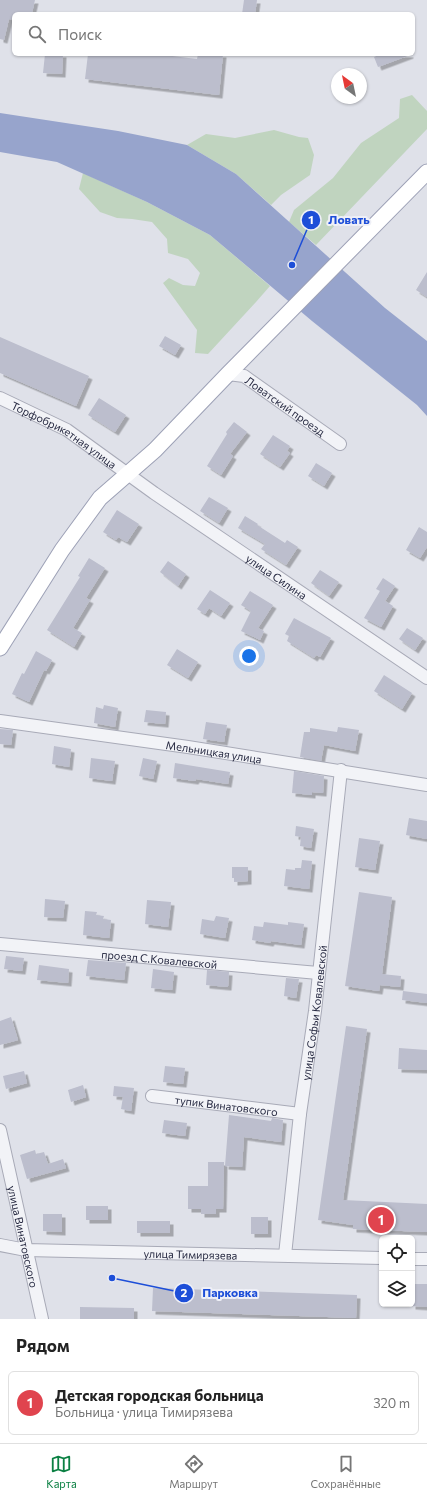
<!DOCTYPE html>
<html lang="ru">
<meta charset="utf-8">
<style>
body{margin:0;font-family:Commissioner,sans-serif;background:#f2f2f2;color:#222}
.controls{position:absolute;right:12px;bottom:12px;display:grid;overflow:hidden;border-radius:6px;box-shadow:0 1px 3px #0004}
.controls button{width:36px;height:36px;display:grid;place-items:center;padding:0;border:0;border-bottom:1px solid #e0e0e0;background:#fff;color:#222;font:20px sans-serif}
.compass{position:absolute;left:331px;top:68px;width:36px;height:36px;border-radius:50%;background:#fff;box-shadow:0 1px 3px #0004;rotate:327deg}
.you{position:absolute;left:249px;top:656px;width:14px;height:14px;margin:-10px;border:3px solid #fff;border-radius:50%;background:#1a73e8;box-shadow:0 0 0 6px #1a73e833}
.badge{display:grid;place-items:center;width:26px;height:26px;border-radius:50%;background:#0b8043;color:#fff;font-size:13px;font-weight:700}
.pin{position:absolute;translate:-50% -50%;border:2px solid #fff;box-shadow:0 1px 4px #0006}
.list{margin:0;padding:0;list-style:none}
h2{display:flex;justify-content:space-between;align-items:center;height:52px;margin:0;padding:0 16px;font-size:17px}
h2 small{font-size:13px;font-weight:400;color:#767676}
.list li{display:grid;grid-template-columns:26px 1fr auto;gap:12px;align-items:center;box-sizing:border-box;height:64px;margin:0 8px 8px;padding:0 8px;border:1px solid #e0e0e0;border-radius:6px}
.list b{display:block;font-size:15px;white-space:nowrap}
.list p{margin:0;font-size:13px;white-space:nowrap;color:#767676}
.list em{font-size:13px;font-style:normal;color:#767676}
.icon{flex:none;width:22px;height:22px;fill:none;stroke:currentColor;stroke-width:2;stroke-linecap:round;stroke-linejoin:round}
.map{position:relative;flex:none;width:427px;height:1319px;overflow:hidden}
.search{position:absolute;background:#fff;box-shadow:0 1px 3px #0004;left:12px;right:12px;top:12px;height:44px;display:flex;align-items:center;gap:10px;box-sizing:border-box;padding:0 14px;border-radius:6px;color:#767676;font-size:15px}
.sheet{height:124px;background:#fff}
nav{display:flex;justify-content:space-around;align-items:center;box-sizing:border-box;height:56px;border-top:1px solid #e0e0e0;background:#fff;font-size:11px;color:#767676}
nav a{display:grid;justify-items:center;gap:2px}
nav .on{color:#0b8043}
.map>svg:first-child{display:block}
</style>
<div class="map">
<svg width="427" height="1319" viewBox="0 0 427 1319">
<defs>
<filter id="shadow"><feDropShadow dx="3.5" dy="3.5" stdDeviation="0" flood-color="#0004"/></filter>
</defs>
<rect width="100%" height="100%" fill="#dfe1e9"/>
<path fill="#c0d4bf" d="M412,95l15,16v18l-111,116 -27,-23 5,-12 39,-32 28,-35 38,-25 1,-19z
M274,130l25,7 9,1 6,17 -4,20 -29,20 -10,10 -35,-31 -49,-29 19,-11 29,4z
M83,173l64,29 63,33 60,51 -14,16 -48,52 -13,-1 2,-23 -34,-47 6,-5 14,7 12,1 5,-13 -12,-14 -20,-6 -1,-14 -15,-17 -20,-3 -15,-1 -17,-6 -21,-23z"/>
<path fill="#97a4cc" d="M0,113l118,18 69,14 49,29 149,134 42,33v75l-10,-11 -105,-84 -102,-86 -63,-33 -90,-40 -57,-10z"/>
<path fill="#bcbecd" filter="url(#shadow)" d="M0,0h35l-3,13 -6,-1 -1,2h-11v6l-5,-1 -5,21 -4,-1z
M244,0h13l-2,14h-13z
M45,54h18l-1,20 -19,-1z
M88,54h68l41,5 1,-5h25l-4,41 -134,-16z
M381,54h29v1l-32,12 -4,-10z
M427,272v25l-11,-7z
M165,336l16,9 -6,10 -16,-9z
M0,337l89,39 -13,30 -76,-33z
M99,398l27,17 -11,17 -27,-17z
M234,422l13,10 -17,22 3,2 -12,19 -14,-9 20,-32 -1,-2z
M273,435l17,11 -3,5 3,2 -10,14 -20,-13z
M316,463l16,10 -8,13 -16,-10z
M209,497l19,11 -9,15 -19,-12z
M117,510l22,14 -12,18 -9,-5 -2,3 -13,-8z
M245,516l13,8 -1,1 28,18 2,-3 11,7 -12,18 -25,-16 4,-5 -27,-16z
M419,527l8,5v15l-7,11 -14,-8z
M89,558l16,10 -19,30 4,2 -17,28 9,5 -8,14 -27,-17 33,-53 -2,-1z
M168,561l18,13 -8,12 -18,-14z
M320,570l19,12 -10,14 -18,-13z
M383,578l12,8 -10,15 8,5 -12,21 -17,-9 16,-27 -4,-2z
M210,590l20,13 -9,13 -12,-8 -4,6 -8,-5z
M250,591l23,14 -15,23 6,3 -4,9 -19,-9 10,-20 -10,-6z
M294,618l37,20 -11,19 -4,-2 -2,3 -27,-17 2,-5 -4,-2z
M407,628l16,10 -8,12 -16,-11z
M177,649l21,13 -10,16 -21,-13z
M36,651l16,9 -6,11 -2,-1 -15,32 -17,-8 10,-21 2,1z
M384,675l28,18 -10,16 -28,-18z
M104,705l14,3 -3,19 -21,-4 2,-16 7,2z
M146,710l20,2 -1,12 -21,-2z
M206,722l21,3 -3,17 -21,-3z
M338,727l21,3 -4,21 -31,-6 -3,16 -21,-4 4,-25h6v-4l27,4z
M0,729l13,1 -2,15 -11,-1z
M54,746l17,3 -2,18 -17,-3z
M91,758l24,3 -3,20 -23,-3z
M143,758l14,3 -4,18 -14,-3z
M175,763l55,9 -2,12 -32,-5 -1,2 -22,-3z
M294,771l30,5 -1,17 -11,-1v3l-20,-2z
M409,818l18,3v18l-21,-4z
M296,826l18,3 -3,19 -11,-2 1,-9 -6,-1z
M359,838l21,3 -5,29 -20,-3z
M302,860l10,1 -3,28 -25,-3 2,-17 9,1v-2h6z
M232,867h16v14l-14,1v-4h-2z
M359,892l33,5 -10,77 19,2 -1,11 -20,-2 -1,6 -34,-5z
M45,899l20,2 -2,17 -19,-1z
M147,900l24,2 -3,25 -23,-3z
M85,911l12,1 -1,3 8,1 -1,3 8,1 -2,18 -26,-3z
M216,916l13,2 -4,20 -25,-4 2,-15 12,2z
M264,922l24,3v-3l16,2 -3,21 -30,-4 -1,2 -18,-3 2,-14 9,1z
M6,956l18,2 -2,13 -18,-2z
M88,960l38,3 -2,17 -38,-4z
M39,965l30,4 -1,14 -31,-3z
M153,969l21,3 -2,18 -21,-2z
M207,970l22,2 -1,15 -22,-2z
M286,978l13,1 -3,19 -12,-2z
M403,991l24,3v9l-25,-3z
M11,1017l7,23 -18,5v-24z
M346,1026l21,3 -24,171 84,4v28l-74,-3v-4l-35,-5z
M399,1048l28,2v20l-29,-1z
M165,1066l20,2 -2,16 -20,-2z
M24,1071l3,12 -21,6 -3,-13z
M83,1085l3,12 -15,5 -3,-12z
M114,1086l20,2 -3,23 -10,-2 2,-12 -10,-1z
M229,1115l42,6 1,-3 11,2 -2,22 -37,-5 -2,30 -17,-1z
M164,1120l23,3 -2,13 -23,-3z
M35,1150l1,4 8,-2 4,12 15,-5 3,9 -39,11 -7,-24z
M208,1162h16l-1,47h-7v5h-15v-5h-13v-23h20z
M86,1206h22v14h-22z
M43,1214h19v18l-19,-1z
M251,1217h17v17h-17z
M137,1221h33v12h-33z
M412,1284h15v23l-15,-1z
M153,1288l204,7 -1,23 -204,-7z
M80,1307l54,1v11h-54z"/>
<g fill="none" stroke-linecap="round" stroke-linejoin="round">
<g stroke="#a8aab7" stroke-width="14">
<g id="minor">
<path id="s1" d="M228,374l16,2 96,68"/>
<path id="s2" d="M0,398l67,32 87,63 273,185"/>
<path id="s3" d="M0,721l188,26 239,38"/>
<path id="s4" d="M0,944l318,29"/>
<path id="s5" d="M152,1096l148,18"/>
<path id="s6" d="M0,1130l42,189"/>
<path id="s7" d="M0,1245l26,5 356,8"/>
<path id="s8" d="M285,1255l15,-141 15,-103 26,-241"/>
<path d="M412,1259h15"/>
</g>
</g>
<g stroke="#9da1b6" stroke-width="17">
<path id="major" d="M0,648l62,-98 38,-52 55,-48 73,-76 199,-202"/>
</g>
<use href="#minor" stroke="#f2f3f7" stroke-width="12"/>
<use href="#major" stroke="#fff" stroke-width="15"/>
</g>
<g text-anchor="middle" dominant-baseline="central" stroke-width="4" stroke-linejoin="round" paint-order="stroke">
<g font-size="11" fill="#272a42" stroke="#eff0f7">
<text stroke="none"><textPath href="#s1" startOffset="67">Ловатский проезд</textPath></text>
<text stroke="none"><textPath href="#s2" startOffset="74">Торфобрикетная улица</textPath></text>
<text stroke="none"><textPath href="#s2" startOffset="330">улица Силина</textPath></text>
<text stroke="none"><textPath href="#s3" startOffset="216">Мельницкая улица</textPath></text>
<text stroke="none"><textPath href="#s4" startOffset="160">проезд С.Ковалевской</textPath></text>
<text stroke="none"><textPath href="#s8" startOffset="244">улица Софьи Ковалевской</textPath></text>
<text stroke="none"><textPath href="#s5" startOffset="75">тупик Винатовского</textPath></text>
<text stroke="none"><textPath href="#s6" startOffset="109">улица Винатовского</textPath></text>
<text stroke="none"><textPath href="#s7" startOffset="191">улица Тимирязева</textPath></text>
</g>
</g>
<path fill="none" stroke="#1d4ed8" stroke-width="1.5" d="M292 265L311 220M112 1278L184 1293"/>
<g fill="#1d4ed8" stroke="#eff0f7" stroke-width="1.5">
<circle cx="292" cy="265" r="4"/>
<circle cx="112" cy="1278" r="4"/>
<circle cx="311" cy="220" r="10"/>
<circle cx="184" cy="1293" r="10"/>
</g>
<g font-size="12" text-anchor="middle" font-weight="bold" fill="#fff">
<text x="311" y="224">1</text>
<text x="184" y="1297">2</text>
</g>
<g font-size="12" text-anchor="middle" font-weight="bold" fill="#1d4ed8" stroke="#eff0f7" stroke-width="4" stroke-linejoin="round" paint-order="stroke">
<text x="349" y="224">Ловать</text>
<text x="230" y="1297">Парковка</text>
</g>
</svg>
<div class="controls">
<button><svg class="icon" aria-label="locate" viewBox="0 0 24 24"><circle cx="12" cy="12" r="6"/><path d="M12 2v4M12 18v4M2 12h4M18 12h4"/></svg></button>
<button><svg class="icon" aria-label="layers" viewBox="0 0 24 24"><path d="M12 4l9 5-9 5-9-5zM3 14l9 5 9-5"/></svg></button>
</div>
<svg class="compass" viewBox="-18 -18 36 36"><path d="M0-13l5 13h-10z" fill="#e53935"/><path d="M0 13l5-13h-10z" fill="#767676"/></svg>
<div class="you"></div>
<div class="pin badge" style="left:381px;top:1220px;background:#e0444e">1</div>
<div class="search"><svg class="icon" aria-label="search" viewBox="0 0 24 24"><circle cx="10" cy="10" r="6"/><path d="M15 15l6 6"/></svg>Поиск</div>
</div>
<section class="sheet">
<h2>Рядом<small></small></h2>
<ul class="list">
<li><span class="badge" style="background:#e0444e">1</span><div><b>Детская городская больница</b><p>Больница · улица Тимирязева</p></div><em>320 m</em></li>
</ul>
</section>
<nav>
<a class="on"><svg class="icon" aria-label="map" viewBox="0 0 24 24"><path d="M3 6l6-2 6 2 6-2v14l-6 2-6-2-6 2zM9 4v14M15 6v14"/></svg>Карта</a>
<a><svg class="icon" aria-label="directions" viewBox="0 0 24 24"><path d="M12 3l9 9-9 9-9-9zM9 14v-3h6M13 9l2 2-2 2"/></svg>Маршрут</a>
<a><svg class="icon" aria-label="saved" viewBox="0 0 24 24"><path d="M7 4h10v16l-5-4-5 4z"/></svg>Сохранённые</a>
</nav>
